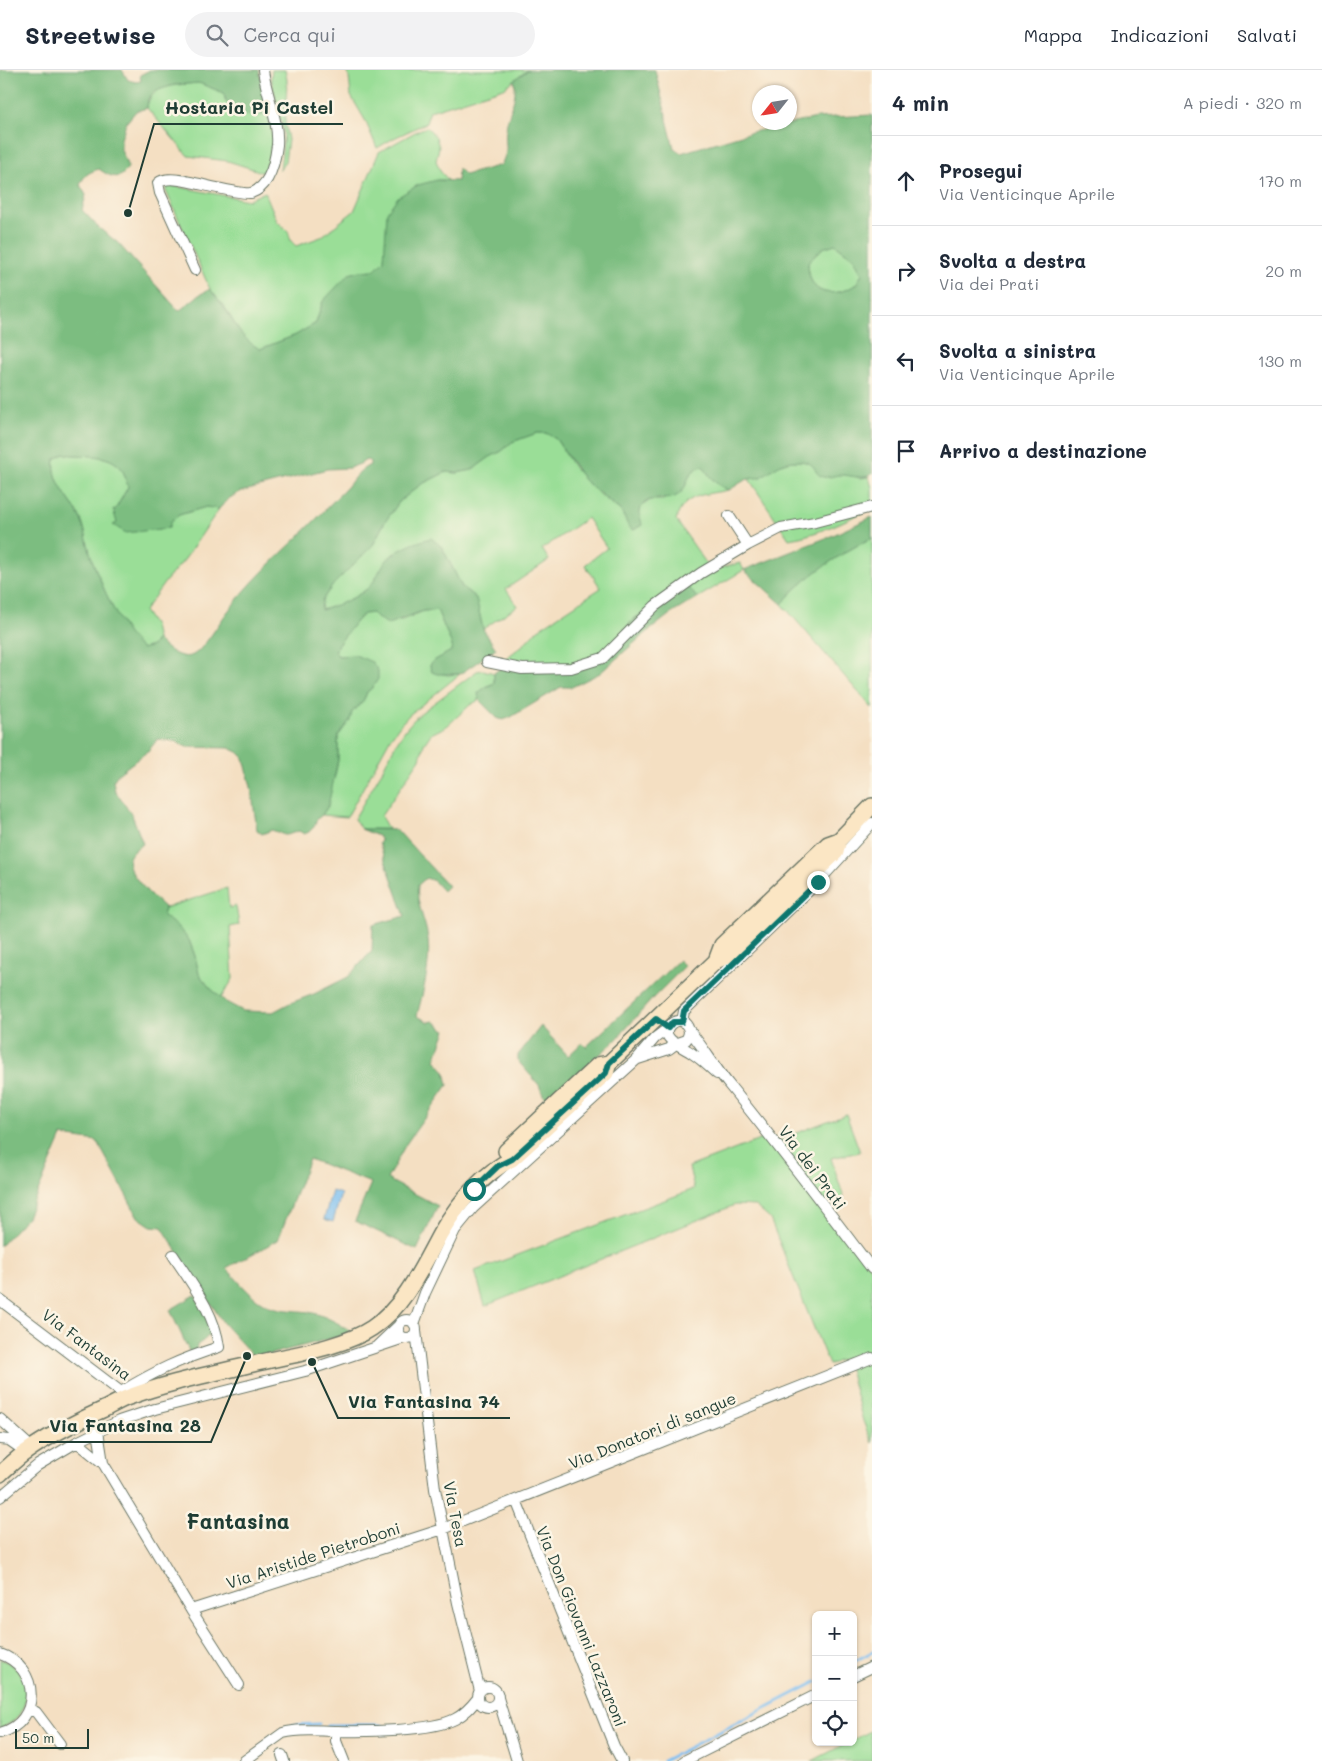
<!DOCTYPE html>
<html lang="it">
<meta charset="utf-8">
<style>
body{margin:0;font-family:Mali,sans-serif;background:#f2f2f3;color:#1f2937}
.controls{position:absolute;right:15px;bottom:15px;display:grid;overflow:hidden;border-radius:8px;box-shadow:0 1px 4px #0004}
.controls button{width:45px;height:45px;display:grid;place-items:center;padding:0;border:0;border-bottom:1px solid #e0e1e3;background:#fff;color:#1f2937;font:25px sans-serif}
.compass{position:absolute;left:752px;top:15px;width:45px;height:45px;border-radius:50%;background:#fff;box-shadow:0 1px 4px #0004;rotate:240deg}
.scale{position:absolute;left:15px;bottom:12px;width:74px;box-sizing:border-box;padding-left:5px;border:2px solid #1f3d34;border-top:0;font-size:14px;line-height:18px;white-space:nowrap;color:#1f3d34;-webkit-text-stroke:4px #fcf5e5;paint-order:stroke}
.stop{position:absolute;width:15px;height:15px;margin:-11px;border:4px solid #0f766e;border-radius:50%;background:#fff}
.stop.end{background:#0f766e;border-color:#fff;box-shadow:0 1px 5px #0008}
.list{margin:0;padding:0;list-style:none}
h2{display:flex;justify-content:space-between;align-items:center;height:65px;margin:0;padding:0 20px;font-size:21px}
h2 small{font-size:16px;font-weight:400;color:#747a83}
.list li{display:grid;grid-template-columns:32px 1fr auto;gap:15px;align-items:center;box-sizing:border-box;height:90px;padding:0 20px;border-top:1px solid #e0e1e3}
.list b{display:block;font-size:19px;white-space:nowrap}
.list p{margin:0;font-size:16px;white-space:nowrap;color:#747a83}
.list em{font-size:16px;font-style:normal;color:#747a83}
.icon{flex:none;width:28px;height:28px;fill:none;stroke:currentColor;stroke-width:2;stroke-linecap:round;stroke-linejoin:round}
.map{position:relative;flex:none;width:872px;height:1691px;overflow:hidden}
header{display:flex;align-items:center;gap:30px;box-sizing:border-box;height:70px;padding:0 25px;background:#fff;border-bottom:1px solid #e0e1e3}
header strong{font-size:24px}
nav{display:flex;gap:28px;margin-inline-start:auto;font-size:18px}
.search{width:350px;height:45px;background:#f2f2f3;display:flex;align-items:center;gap:12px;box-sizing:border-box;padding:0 18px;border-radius:28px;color:#747a83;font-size:19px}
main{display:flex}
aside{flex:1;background:#fff}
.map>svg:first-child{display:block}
</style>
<header>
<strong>Streetwise</strong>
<div class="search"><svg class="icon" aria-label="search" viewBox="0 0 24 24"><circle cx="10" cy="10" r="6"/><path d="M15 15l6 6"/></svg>Cerca qui</div>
<nav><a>Mappa</a><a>Indicazioni</a><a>Salvati</a></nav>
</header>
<main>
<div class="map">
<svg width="872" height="1691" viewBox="0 0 872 1691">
<rect width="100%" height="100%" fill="#fcf5e5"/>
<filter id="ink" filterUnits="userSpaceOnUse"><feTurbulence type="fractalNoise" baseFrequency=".02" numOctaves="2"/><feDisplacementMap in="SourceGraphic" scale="10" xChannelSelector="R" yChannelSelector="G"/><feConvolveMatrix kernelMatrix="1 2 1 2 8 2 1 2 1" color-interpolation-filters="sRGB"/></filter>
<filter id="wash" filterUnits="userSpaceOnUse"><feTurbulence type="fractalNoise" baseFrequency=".0096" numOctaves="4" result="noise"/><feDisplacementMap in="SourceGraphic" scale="20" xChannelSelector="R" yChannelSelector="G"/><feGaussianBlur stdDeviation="1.12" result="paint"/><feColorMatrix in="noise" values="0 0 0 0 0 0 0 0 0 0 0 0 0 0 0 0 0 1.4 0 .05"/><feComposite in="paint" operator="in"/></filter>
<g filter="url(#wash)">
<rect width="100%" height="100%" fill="#f4dfc2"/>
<path fill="#9ade97" stroke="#5c8e66" d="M272,0h13l2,10 -2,43 3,17 -3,21 -5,9 4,-36 -13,-56z
M345,0h183l-24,18 -74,23 -4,12 -32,15 -17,10 -12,-28 -14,-24 -2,-19z
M199,13l25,10 1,7 30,16 13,-2 5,25 -8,34 -37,-12 -40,-5 -41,-48c2,-24 32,-23 52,-25z
M427,57l9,10 3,10 -3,14 5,11 7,8h-11l-51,60 -2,20 -10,10 -14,1 -37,30 -7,22 -20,12 -36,14 -11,-6 -8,-8 -15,-26 -16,-20 -44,-98 2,-6 80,15 17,-8 12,29 11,10 3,10 5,5 25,-9 33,-26 25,-59 40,-22z
M835,174l19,14 8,16c-2,3 -4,7 -6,10 -4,4 -13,7 -18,8 -22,4 -30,-10 -30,-30l15,-14z
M537,363h9l10,6 19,30 24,25 23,18 5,11 13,-11 1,-5 9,-7h13l23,-15c1,-9 7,-16 16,-19 4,2 4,5 7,9 6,8 12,12 20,15 -24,5 -45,3 -53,30l35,50 29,-7 4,7 -47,28 -7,-9 -20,9 -35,20 -32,34 -14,11 -67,5 -17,-9 18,-14 14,-15 64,-42 -16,-23 22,-17 -20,-30 -45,31 7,11 -43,29 11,17 -34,23 -7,-31 -14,-11 -20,-40c-10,1 -34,0 -43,4 -17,6 -19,28 -32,38 -13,10 -31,17 -46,21l1,-10 11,-15 40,-40 11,-22 16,-22 20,-16 26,-13 11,1 15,-3 18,-13 12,-6 10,-9z
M64,384c18,3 44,-2 57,14 4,5 5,13 7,19l-13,23 56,11 8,-6 27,-8 13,2 -34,50 -20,23 -21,29 10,15 3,13 -5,7 -11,3c-18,-14 -38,-61 -47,-84 -5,-13 -7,-27 -11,-41 -8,-23 -32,-38 -28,-65z
M798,391c11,1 16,2 20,13l31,1 11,3 9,-1 3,11v20c-26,12 -54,27 -83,31l-40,-60c16,-1 22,-13 37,-17 4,-1 8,-1 12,-1z
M872,468v170l-90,-104c19,-25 62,-53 90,-66z
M437,540l15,35 -1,6 -19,11 -2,4 2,6 16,3 12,-1 -51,41 -9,10 -9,12 -44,80 -25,-2 6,-9 3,-21 4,-9 3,-16v-24l12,-16 2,-8 11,-10 4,-10 6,-5 -10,-28 -8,-4 -17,1 -3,-5 2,-5 20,-26 7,-6 8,-1 5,5 25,2 22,-9z
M483,600l11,3v10l-7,3 -8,7v7l-9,5 -23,21 -16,8 -7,10 -4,15 -39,57 7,13h-27l-7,-10c9,-16 19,-32 28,-48 11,-22 20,-42 40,-59l55,-41z
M227,818l2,20 7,-2 3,19 -9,2 3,52 -12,19 -11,-10 -11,-14 -4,-18 -6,-16 -26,-24 2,-8z
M846,1044l14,38 -29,6 13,40 -19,10 47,62v173l-9,-22 -17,-63 -17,7 -59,-146 -15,-13 -20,-1 -250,101 -10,-35 219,-82 -5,-22 73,-28 14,4 18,-9z
M0,1589c4,2 11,4 14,8 17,13 15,40 0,53 -4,4 -9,6 -14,8z
M871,1661l1,30h-60l37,-19h4v-2z"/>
<path fill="#7bbd80" stroke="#4d7d5a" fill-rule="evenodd" d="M0,0h122l6,10 8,2 5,-1 -1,-6 10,-5h109l9,44c-20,4 -40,3 -44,-21l-25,-10 -25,2 -19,6 -7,8 -1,9 -11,3 -10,12 -5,16v11l7,17c-7,15 -18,10 -29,2 -10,3 -15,6 -19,16l6,10 -4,15 17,18 18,14 62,69 20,-16 11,-6c5,7 11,13 15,20 12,17 15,29 35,40l36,-14 20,-12 7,-22 26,-27 11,-3 14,-1 10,-10 3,-48 11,-15 20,-12 19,-5 20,1 1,-13 7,7 36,-10c9,-18 3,-17 5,-35 1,-17 13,-32 8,-50l14,-10h127l19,78 7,5 67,-20 69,-15 55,-3v359c-10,7 -23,0 -34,1 -4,1 -11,3 -15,2 -11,-3 -4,-15 -24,-16 -18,-1 -25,8 -38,16 -4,2 -8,0 -12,2 -6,1 -14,8 -20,11 -8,-3 -14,-7 -20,-15 -3,-4 -3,-7 -7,-9 -18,7 -12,21 -24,29 -11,8 -28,-1 -36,11 -4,5 -1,13 0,19l-8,5 -5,-2 -7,-16 -38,-32 -28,-41 -10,-6h-9l-25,9 -10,9 -12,6 -18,13 -15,3 -11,-1 -26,13 -20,16 -16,22 -11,22 -40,40 -11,15 -1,10c15,-4 33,-11 46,-21 9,-7 12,-20 19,-28 11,-12 30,-19 45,-23l11,9 20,40 14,11 7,31 13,20 -36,25h-23l-5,-2 -2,-6 2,-4 19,-11 1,-6 -15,-35 -14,1 -35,13 -11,-6 -5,-5 -8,1 -7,6 -20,26 -2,5 3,5 17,-1 17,7 6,8v9l-5,8 -6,5 -4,10 -11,10 -2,8 -12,16v24l-10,46 -6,9 -5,4 -3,8 -5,5 -5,2 -5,-3c-16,5 -10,6 -27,-1l-10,4 -5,-4 -6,-43 -7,-29 -6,-6 -9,-4 -42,-1 -14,-6 -15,-2 -10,12 -30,23 -5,7 2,10 17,24 11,29c-5,3 -12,8 -14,14 -5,14 26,41 36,50l-2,8 14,10 12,14 6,16 4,18 11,14 16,14 17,9 30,1 15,-8 26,-10 34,-17 24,-26 1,-26 32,-9 -26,-73 2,-2 -3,-5 -17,-7 36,1 51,56 -5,5 -9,-10 -8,-3 -8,7c-3,18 8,36 10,54 3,27 -5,52 -11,77l12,6 5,-1 8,7 4,2 -11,30 10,11 3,14 -42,59 -19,35 51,27 -21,44 -62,-29 16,-38 -62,-24 -31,81 -52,28c12,12 23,27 37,35 14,8 31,7 46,9 15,3 29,11 42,19l-14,6 -74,19h-10l-29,-32 -62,-97 -11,-1 -13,-9 -41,-76 -35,-5 -35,81 -27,29zM835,174l19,14 8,16c-2,3 -4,7 -6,10 -4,4 -13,7 -18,8 -22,4 -30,-10 -30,-30l15,-14zM64,384c18,3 44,-2 57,14 4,5 5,13 7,19l-13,23 -2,-1 4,14 -4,2 13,8 43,-5 2,-7 8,-6 27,-8 13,2 9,-10 12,-7 87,-23 22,-1 11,-4 6,-4 4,1v4c-12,6 -14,11 -22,21 -8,9 -18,18 -26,27 -31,33 -66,61 -93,97 -9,11 -25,39 -36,45 -13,6 -28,-7 -36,-16l-5,7 -10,3c-19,-14 -39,-61 -48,-84 -5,-13 -7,-27 -11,-40 -8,-24 -32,-39 -28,-66z
M872,447v21c-28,13 -71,41 -90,66l-38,-34 87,-34z
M681,515l9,4 7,9 -28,17 -28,22 -41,36 -28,14h-11l-50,30 -8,3 -6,-2 -18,-18 -1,-7 5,-4 11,-6v-10l7,-5 4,-9 17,9 67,-5 14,-11 32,-34 21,-13z
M679,890l6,6 -32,32 -37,42 -67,60 -6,-5 -4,-10 -21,-24v-6l23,-29 27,30 14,-13 4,4z
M195,1225c5,9 18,29 14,39 -2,5 -8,8 -12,11l-1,6 -6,2 -20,-43z"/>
<path fill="#7cbff2" stroke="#4e7e93" d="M332,1121l9,3 -8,28 -9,-3z"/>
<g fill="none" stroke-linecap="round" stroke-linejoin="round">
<path stroke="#7cbff2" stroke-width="3" d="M853,1592l19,-10
M293,1655l26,-1
M327,1655h55
M663,1691l153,-79"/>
</g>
</g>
<g filter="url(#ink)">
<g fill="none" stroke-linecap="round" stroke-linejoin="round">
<g stroke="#6a7666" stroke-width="12">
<path id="street" d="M195,200l-35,-77 -2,-10c6,-5 15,-4 22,-3 14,2 62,15 71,13 19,-6 24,-31 26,-48 2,-25 -11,-50 -14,-75
M729,446l19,29
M487,592l35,7 49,-1 32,-10 52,-52 46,-33 47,-28 33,-17 34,-6 57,-15
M682,952l2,-11 134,-129 54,-59
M689,960c15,18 26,38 41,56 49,60 95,121 142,183
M638,989l31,-10 8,-6 9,-3c9,-13 -6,-26 -16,-15 -4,4 -4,10 0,14 4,5 17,10 23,15 8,5 16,13 24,20
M0,1230l125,95
M398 1259a9 9 0 1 1 18 0a9 9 0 1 1-18 0Z
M414,1254l11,-31 30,-63 18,-22 163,-148 19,-22 12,-9
M416,1261l19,158 23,114 22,88
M377,1276l21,-20
M121,1322c34,-21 60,-33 98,-45 -4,-34 -28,-64 -46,-92
M0,1349l32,29
M98,1361l5,32
M0,1369l9,1 17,12
M77,1372l26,21 88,147 48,75
M0,1427l38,-32 39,-23 42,-21 36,-12 150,-38 99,-33
M516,1430l98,246 8,15
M191,1540l252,-81 429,-171
M0,1584c40,13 42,68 0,79
M853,1606l19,-9
M478 1627a10 10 0 1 1 20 0a10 10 0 1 1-20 0Z
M498,1628l19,63
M29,1639l7,3 24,32
M336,1661v10l8,20
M282,1685l2,6
M244,1691l39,-28c17,-5 36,-2 54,-2 27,1 95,0 118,-12 10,-5 16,-12 23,-21
M684,1691l132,-66"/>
</g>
<g stroke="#6a7666" stroke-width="18">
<path id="secondary" d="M716,891l6,-16 106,-101 11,-4
M506,1081l92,-86 11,-2
M0,1404c8,-7 17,-16 26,-22 23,-17 50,-30 76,-42 9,-4 18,-10 27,-13 40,-15 83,-23 124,-33 36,-9 89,-16 119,-36 33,-22 50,-61 68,-94 17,-29 42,-60 72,-75l94,-86 3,-10 107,-102 15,-7 105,-102 3,-12 33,-34"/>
</g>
<use href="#street" stroke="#fff" stroke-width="10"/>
<use href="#secondary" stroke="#fbe6c4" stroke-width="15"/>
</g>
</g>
<g fill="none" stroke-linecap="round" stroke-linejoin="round" filter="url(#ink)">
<path stroke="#0f766e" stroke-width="6" d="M474,1119l24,-23 14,-7 94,-86 3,-10 47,-44 12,9 5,-6h9l2,-11 134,-129"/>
</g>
<g text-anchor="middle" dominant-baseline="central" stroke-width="5" stroke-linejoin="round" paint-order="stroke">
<g font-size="16" fill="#1f3d34" stroke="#fcf5e5">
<text transform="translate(813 1097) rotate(53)">Via dei Prati</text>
<text transform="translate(87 1274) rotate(37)">Via Fantasina</text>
<text transform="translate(652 1360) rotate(-22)">Via Donatori di sangue</text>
<text transform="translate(456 1444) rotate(79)">Via Tesa</text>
<text transform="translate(313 1485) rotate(-18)">Via Aristide Pietroboni</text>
<text transform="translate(582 1556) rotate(68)">Via Don Giovanni Lazzaroni</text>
</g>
<g font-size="21" font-weight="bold" fill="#1f3d34" stroke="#fcf5e5">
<text x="238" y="1450">Fantasina</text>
</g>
</g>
<path fill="none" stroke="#1f3d34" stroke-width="2" d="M128 143L154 54H343M312 1292L338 1348H510M247 1286L211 1372H39"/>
<g fill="#1f3d34" stroke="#fcf5e5" stroke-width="2">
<circle cx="128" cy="143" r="5"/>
<circle cx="312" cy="1292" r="5"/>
<circle cx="247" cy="1286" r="5"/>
</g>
<g font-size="18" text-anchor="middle" font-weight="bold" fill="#1f3d34" stroke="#fcf5e5" stroke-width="5" stroke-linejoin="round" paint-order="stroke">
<text x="249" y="44">Hostaria Pi Castel</text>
<text x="424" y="1338">Via Fantasina 74</text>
<text x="125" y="1362">Via Fantasina 28</text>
</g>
</svg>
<div class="controls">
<button>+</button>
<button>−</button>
<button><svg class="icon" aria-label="locate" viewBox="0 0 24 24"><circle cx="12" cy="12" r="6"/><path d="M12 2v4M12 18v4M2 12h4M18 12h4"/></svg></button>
</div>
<svg class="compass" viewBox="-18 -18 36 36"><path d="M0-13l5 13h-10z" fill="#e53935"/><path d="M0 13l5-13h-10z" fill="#747a83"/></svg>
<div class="scale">50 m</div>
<div class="stop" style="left:474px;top:1119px"></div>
<div class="stop end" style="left:818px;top:812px"></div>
</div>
<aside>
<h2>4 min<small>A piedi · 320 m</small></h2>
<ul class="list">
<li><svg class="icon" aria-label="ahead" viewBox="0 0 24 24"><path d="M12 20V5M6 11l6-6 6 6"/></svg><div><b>Prosegui</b><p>Via Venticinque Aprile</p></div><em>170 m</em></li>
<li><svg class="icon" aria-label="right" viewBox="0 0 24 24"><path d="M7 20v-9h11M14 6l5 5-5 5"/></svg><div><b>Svolta a destra</b><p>Via dei Prati</p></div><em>20 m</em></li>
<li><svg class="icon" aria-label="left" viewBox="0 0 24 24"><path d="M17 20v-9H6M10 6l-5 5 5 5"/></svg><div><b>Svolta a sinistra</b><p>Via Venticinque Aprile</p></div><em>130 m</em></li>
<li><svg class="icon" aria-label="arrive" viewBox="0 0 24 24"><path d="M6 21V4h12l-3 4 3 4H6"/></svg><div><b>Arrivo a destinazione</b></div></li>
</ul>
</aside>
</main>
